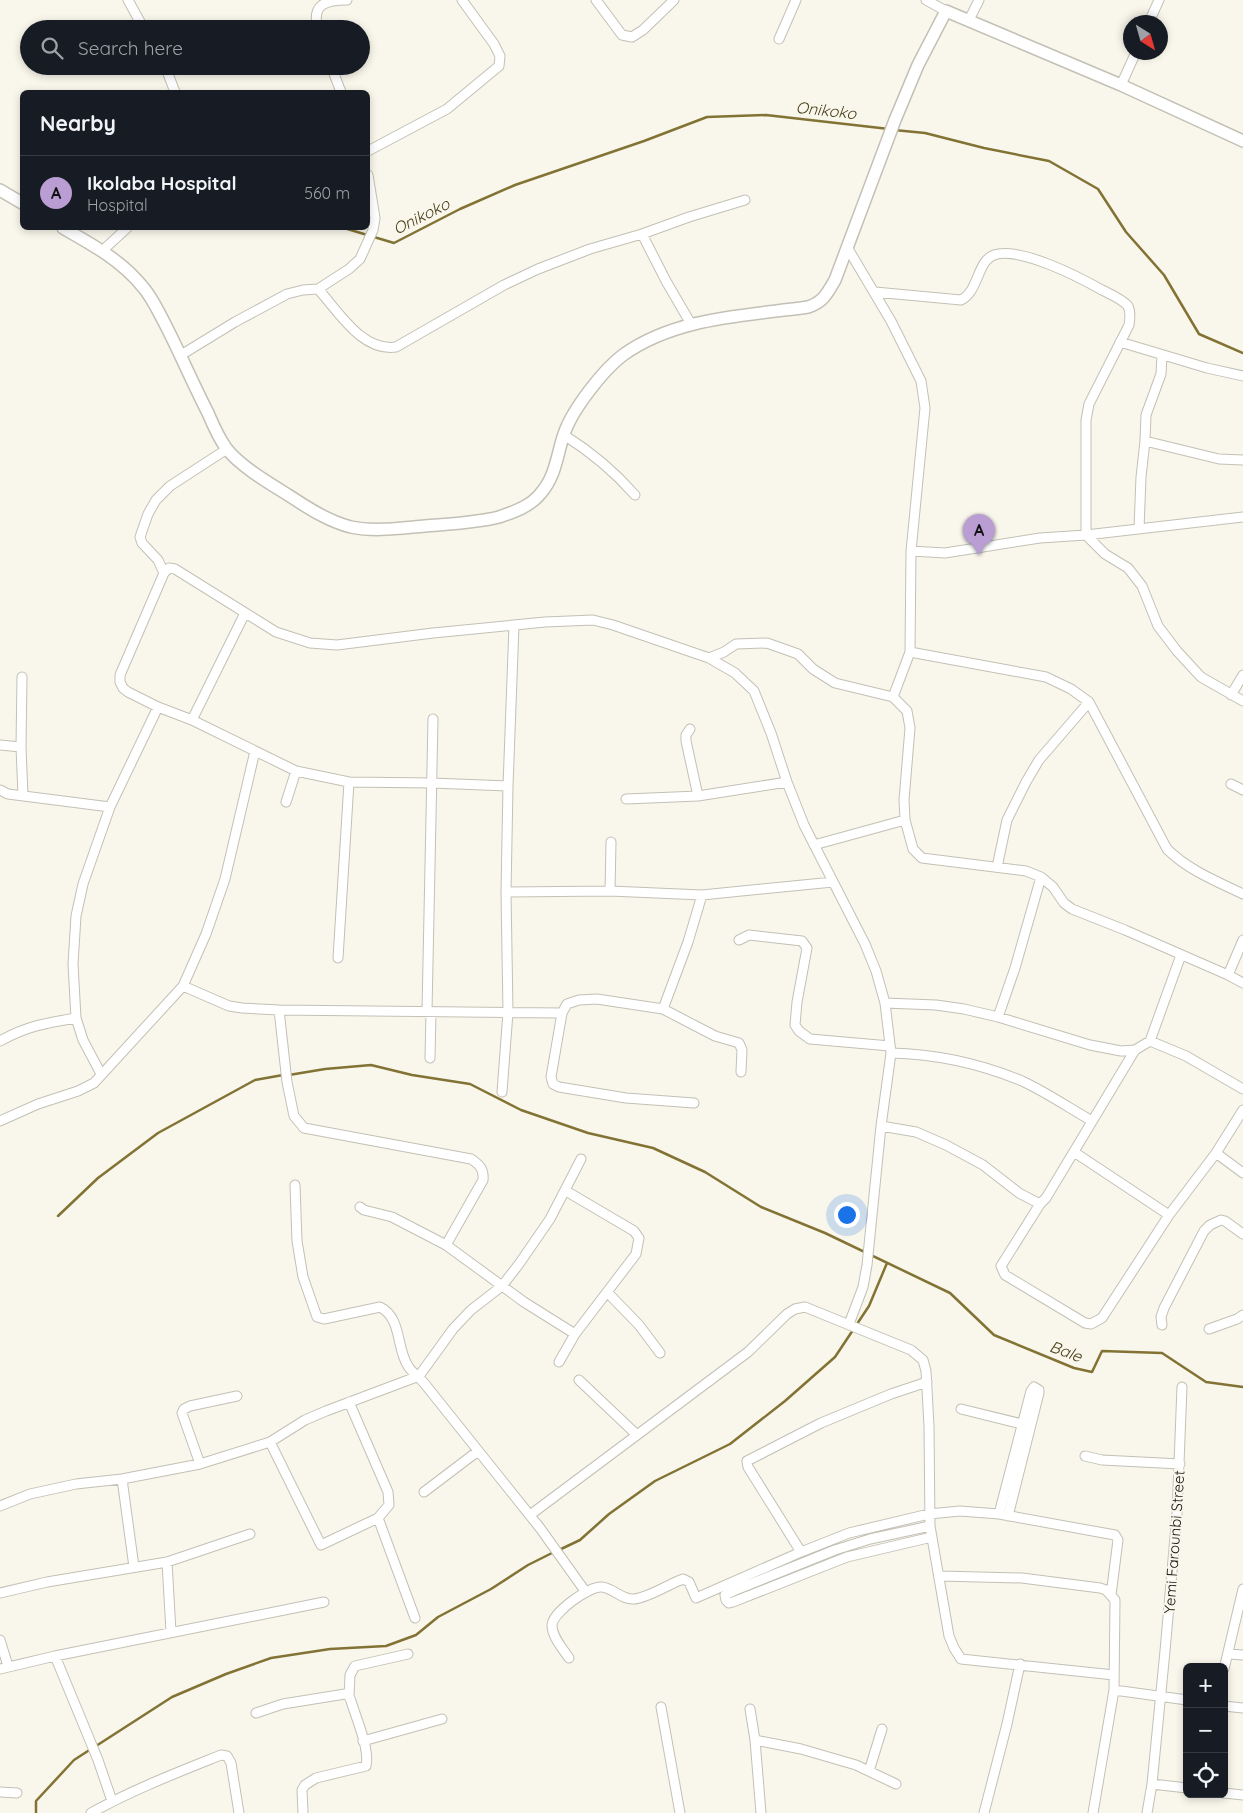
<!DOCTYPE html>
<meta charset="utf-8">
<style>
body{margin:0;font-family:Quicksand,sans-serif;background:#20242c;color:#f1f3f6}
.controls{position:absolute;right:15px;bottom:15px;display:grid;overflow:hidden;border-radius:8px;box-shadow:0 2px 8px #0003}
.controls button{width:45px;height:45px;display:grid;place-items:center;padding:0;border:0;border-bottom:1px solid #363941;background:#171b24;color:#f1f3f6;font:25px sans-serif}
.compass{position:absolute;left:1123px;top:15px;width:45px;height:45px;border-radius:50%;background:#171b24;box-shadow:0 2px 8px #0003;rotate:143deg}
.you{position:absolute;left:846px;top:1214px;width:18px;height:18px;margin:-12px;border:4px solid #fff;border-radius:50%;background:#1a73e8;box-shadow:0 0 0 8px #1a73e833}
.badge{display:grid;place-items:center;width:32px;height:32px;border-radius:50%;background:#b99dd3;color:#111;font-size:16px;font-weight:700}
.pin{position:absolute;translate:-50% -41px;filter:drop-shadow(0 1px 2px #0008)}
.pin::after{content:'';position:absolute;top:26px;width:18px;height:15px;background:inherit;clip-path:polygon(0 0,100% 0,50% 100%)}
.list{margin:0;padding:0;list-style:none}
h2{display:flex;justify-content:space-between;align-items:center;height:65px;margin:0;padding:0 20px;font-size:21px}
h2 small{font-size:16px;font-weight:400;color:#9ea1a6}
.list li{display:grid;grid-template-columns:32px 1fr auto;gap:15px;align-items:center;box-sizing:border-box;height:75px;padding:0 20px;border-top:1px solid #363941}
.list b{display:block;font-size:19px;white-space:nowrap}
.list p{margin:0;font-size:16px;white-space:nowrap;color:#9ea1a6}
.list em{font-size:16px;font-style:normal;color:#9ea1a6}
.icon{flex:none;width:28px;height:28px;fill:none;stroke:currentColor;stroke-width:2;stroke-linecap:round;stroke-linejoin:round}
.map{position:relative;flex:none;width:1243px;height:1813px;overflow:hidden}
.search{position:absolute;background:#171b24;box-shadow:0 2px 8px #0003;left:20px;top:20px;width:350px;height:55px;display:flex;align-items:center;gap:12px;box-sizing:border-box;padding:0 18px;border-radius:28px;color:#9ea1a6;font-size:19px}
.panel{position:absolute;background:#171b24;box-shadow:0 2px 8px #0003;left:20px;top:90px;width:350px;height:140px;border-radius:8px}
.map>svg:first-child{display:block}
</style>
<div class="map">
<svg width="1243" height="1813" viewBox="0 0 1243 1813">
<rect width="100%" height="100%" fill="#f9f6eb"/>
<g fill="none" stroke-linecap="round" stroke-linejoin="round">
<path stroke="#827334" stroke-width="2.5" d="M894,130l31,3 59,15 65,13 49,28 28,43 38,43 35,59 44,19
M344,228l50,15 66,-34 55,-24 129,-44 63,-24 59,-2 123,14
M289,1075l36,-6 46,-4 41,10 58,9 51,26 67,23 65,15 52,24 56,35 64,26 125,60 44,42 80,33 18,4 10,-21 60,2 44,29 37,5
M58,1216l40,-38 60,-45 97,-53 28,-5
M559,1550l21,-10 29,-26 46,-33 75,-37 55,-43 50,-44 34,-51 18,-43
M96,1746l76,-49 54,-23 45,-16 59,-9 56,-3 30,-11 22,-18 53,-28 37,-24 26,-13
M36,1813v-12l38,-41 17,-11"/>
<g stroke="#c3c0b5" stroke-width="11">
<path id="street" d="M128,0l16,29
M596,0l26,35 10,2 11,-7 31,-30
M926,0l20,11
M969,20l10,-20
M1149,22l10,-22
M318,29c-7,-25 8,-29 29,-29
M779,39l17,-39
M165,66l10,26
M331,66l10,26
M1121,85l15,-33
M368,151l79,-42 52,-43 1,-10 -6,-12 -32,-44
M642,234l24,47 25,43
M847,247l44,74 30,60 4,27 -14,143 -1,101 -17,45
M102,251l25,-23
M318,289c21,23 44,63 78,58l108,-62 34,-16 52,-20 52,-15 47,-17 56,-17
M875,292l86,8c18,-9 16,-39 33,-45 25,-9 85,22 108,35 8,4 20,9 26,16 3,6 2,13 1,19l-40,79 -3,16v115l19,19 23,14 14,18 16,40 19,25 24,26 42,24
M1120,342l87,26 36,8
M181,355l54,-33 52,-28 16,-4 15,-1 31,-20 11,-10 13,-29 2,-12 -7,-43
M1162,355l-1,19 -15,41 -1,26 74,18 24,1
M564,435c27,17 50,36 71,60
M1139,529l2,-52 4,-36
M911,551l34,2 95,-15 46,-3 157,-18
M164,573l-6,-13 -16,-17 -2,-6 8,-23 8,-14 14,-14 57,-37
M910,652l136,25 25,12 18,13 78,147c21,21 49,32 76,45
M709,658l26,15 19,18 17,42 16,49 17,43 61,119 11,27 9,32 6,50 -10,73 -14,139 -4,22 -14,37
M22,677l-1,70 2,49
M1231,695l12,-20
M192,720l53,-107
M690,729l-4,6v6l12,55
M0,745l21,2
M1231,784l12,6
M508,786l-76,-3 -83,-1 -53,-11 -104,-51 -34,-13 -30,-15 -5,-4 -3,-6v-7l44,-102 5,-5 6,1 101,63 34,11 27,2 96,-12 112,-11 48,-2 20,5 96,33 15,-6 12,-8 31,-1 31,11 15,15 22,14 58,14 14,14 3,17 -6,72 1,20 8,29 9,9 104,13 15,6 12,10 11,16 8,6 53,21 103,45 15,8
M0,790l8,4 102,13
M626,799l72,-3 89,-14
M286,802l10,-31
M814,845l91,-25
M997,867l10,-47 19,-38 13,-22 50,-58
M610,891l1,-49
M506,892l104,-1 92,4 131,-13
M739,940l10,-5 53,6 5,7 -10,54 -2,23 4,6 11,8 80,7
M338,958l11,-176
M1228,975l15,-35
M183,986l46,20 13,2 37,2 283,3 5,-9 12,-4 18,-1 66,10 52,27 24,7 3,7 -1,22
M885,1003l51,2 28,4 34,8 92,28 31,6 14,-1 15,-9 36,15 57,33
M663,1009l25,-67 14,-47
M279,1010l8,72 7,34 10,12 167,31c9,6 13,10 12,21l-37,65
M427,1011l6,-292
M562,1013l-11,64 2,7 6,3 67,11 68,5
M998,1017l17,-49 26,-91
M0,1041c27,-15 46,-18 76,-23
M1150,1041l31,-86
M1135,1050l-89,148 -6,6 -39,62 4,9 80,48 6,1 11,-6 67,-103 47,-62 27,-43
M891,1053c45,1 90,11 131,28 24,11 47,27 70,40
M430,1058l1,-46
M101,1074l-18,-34 -7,-22 -3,-54 3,-48 7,-32 27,-77 48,-100
M502,1092l6,-80 -2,-120 2,-106 6,-161
M0,1121l38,-17 40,-13 16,-8 89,-97 23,-52 19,-55 30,-128
M881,1126l35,6 30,13 37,20 36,28 21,11
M1074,1152l95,63
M1216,1153l27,20
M295,1185l2,56 6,36 14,40 7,2 56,-12c22,11 16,41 28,59 4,7 11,11 16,17l116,145 45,63
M360,1207l4,3 28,7 54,28 78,57 51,32 61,-80 3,-16 -5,-7 -68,-40
M607,1292l32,33 21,28
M1162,1325l-1,-8 3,-9 40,-77 6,-6 11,-5 4,1 18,13
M1209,1329l28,-10 6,-4
M559,1362l16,-28
M579,1380l58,55
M349,1402l39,90 1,13 -11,13 37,100
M961,1409l65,16
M270,1442l51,103 57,-27
M1085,1456l17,4 78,4
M200,1464l-18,-51 2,-4 6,-3 47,-10
M122,1479l12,88
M424,1492l54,-41
M0,1506l30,-12 46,-10 46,-5 78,-15 70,-22 35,-22 21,-9 93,-35 34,-47 18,-19 31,-24 17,-22 31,-45 31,-60
M999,1514l32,-123 3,-4 5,3v3l-31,123
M530,1515l218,-163 39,-38 8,-5 10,-2 106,43 12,10 3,11 3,55 1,100 19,110 5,12 7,11 153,16
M930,1526l-60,13 -35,11 -97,39 -13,6 1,5 3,3 4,-1 114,-45 85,-20
M801,1552l-53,-85 -1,-6 74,-38 70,-29 36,-12
M167,1562l4,70
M940,1576l82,2 78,10 6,2 9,10 -1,90 -21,123
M0,1593l47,-11 120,-20 83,-28
M0,1640l8,26
M1229,1654l14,1
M55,1656l43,104 14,41
M569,1658c-6,-9 -17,-21 -17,-33 1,-13 37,-39 50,-38 11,1 20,13 32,12 14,-1 35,-15 49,-20l6,3 7,16 105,-46 48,-19 80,-19 31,-3 39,3 116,21 3,5 -7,55
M0,1669l55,-13 269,-54
M1224,1669l19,-80
M1114,1690l73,10
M349,1696l1,-21 5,-9 53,-12
M1224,1706l19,2
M661,1707l19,106
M750,1709l5,31 6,73
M256,1713l27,-9 62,-10 4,2 2,5c5,17 19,48 15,65l-50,12 -11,7 -3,5 1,23
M755,1740l46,9 55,16 40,19
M363,1741l79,-22
M869,1771l13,-42
M1152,1784l35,4
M0,1792l17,1
M1224,1793l19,2
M91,1813c41,-23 85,-40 130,-58l6,1 4,7 8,50
M984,1813l23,-89 13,-60
M1147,1813l5,-29 13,-133 12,-137 5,-127"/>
</g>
<g stroke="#c3c0b5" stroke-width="14">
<path id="secondary" d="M0,190l22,13
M63,228c28,16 58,32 79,58 10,11 16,25 23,38 15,29 28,60 43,89 5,12 11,25 18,35 13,17 41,34 59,45 20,13 42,28 66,34 24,5 50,1 74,-1 24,-2 50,-3 74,-9 15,-5 32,-11 42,-24 15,-17 16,-39 23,-59 8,-24 39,-64 59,-79 53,-38 122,-39 185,-48 15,-5 19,-13 27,-27l60,-160 23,-55 28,-54 175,74 122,56"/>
</g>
<use href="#street" stroke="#fff" stroke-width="9"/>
<use href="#secondary" stroke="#fff" stroke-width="11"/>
</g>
<g text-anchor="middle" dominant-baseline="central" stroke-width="4" stroke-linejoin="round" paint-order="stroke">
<g font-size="15" fill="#11100d" stroke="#f9f6eb">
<text transform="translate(1174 1542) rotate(-86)">Yemi Farounbi Street</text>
</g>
<g font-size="16" font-style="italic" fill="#473e18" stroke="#f9f6eb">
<text transform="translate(826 110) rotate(6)">Onikoko</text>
<text transform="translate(421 216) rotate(-27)">Onikoko</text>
<text transform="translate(1066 1351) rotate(20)">Bale</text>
</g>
</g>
</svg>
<div class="controls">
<button>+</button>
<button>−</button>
<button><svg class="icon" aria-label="locate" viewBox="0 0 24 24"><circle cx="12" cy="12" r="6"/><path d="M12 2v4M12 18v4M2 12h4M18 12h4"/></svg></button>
</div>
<svg class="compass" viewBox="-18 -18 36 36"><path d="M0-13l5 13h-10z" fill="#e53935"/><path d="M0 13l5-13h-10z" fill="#9ea1a6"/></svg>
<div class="you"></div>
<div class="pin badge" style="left:979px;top:555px">A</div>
<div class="search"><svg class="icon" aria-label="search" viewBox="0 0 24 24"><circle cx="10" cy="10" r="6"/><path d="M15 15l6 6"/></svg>Search here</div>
<section class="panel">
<h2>Nearby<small></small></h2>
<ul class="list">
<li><span class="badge">A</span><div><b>Ikolaba Hospital</b><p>Hospital</p></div><em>560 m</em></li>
</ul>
</section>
</div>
